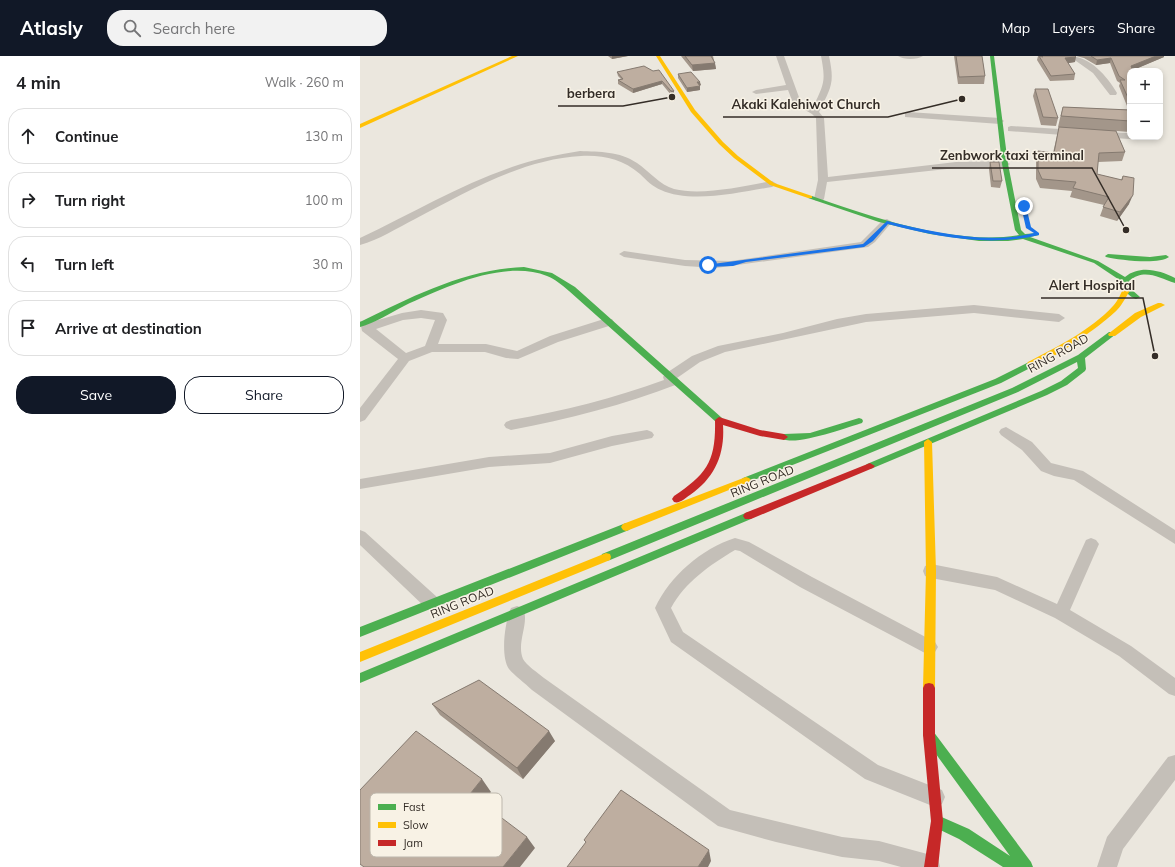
<!DOCTYPE html>
<meta charset="utf-8">
<style>
body{margin:0;font-family:Mulish,sans-serif;background:#f2f2f2;color:#202124}
.controls{position:absolute;right:12px;top:12px;display:grid;overflow:hidden;border-radius:8px;box-shadow:0 2px 6px #0003}
.controls button{width:36px;height:36px;display:grid;place-items:center;padding:0;border:0;border-bottom:1px solid #e0e0e0;background:#fff;color:#202124;font:20px sans-serif}
.stop{position:absolute;width:12px;height:12px;margin:-9px;border:3px solid #1a73e8;border-radius:50%;background:#fff}
.stop.end{background:#1a73e8;border-color:#fff;box-shadow:0 1px 4px #0008}
.list{margin:0;padding:0;list-style:none}
h2{display:flex;justify-content:space-between;align-items:center;height:52px;margin:0;padding:0 16px;font-size:17px}
h2 small{font-size:13px;font-weight:400;color:#757577}
.list li{display:grid;grid-template-columns:26px 1fr auto;gap:12px;align-items:center;box-sizing:border-box;height:56px;margin:0 8px 8px;padding:0 8px;border:1px solid #e0e0e0;border-radius:16px}
.list b{display:block;font-size:15px;white-space:nowrap}
.list em{font-size:13px;font-style:normal;color:#757577}
.actions{display:flex;gap:8px;padding:12px 16px}
.actions a{flex:1;padding:9px 0;border:1px solid #111827;border-radius:16px;text-align:center;font-size:14px;color:#111827}
.actions .main{background:#111827;color:#fff}
.icon{flex:none;width:22px;height:22px;fill:none;stroke:currentColor;stroke-width:2;stroke-linecap:round;stroke-linejoin:round}
.map{position:relative;flex:none;width:815px;height:811px;overflow:hidden}
header{display:flex;align-items:center;gap:24px;box-sizing:border-box;height:56px;padding:0 20px;background:#111827;color:#fff}
header strong{font-size:19px}
nav{display:flex;gap:22px;margin-inline-start:auto;font-size:14px}
.search{width:280px;height:36px;background:#f2f2f2;display:flex;align-items:center;gap:10px;box-sizing:border-box;padding:0 14px;border-radius:16px;color:#757577;font-size:15px}
main{display:flex}
aside{flex:1;background:#fff}
.map>svg:first-child{display:block}
</style>
<header>
<strong>Atlasly</strong>
<div class="search"><svg class="icon" aria-label="search" viewBox="0 0 24 24"><circle cx="10" cy="10" r="6"/><path d="M15 15l6 6"/></svg>Search here</div>
<nav><a>Map</a><a>Layers</a><a>Share</a></nav>
</header>
<main>
<aside>
<h2>4 min<small>Walk · 260 m</small></h2>
<ul class="list">
<li><svg class="icon" aria-label="ahead" viewBox="0 0 24 24"><path d="M12 20V5M6 11l6-6 6 6"/></svg><div><b>Continue</b></div><em>130 m</em></li>
<li><svg class="icon" aria-label="right" viewBox="0 0 24 24"><path d="M7 20v-9h11M14 6l5 5-5 5"/></svg><div><b>Turn right</b></div><em>100 m</em></li>
<li><svg class="icon" aria-label="left" viewBox="0 0 24 24"><path d="M17 20v-9H6M10 6l-5 5 5 5"/></svg><div><b>Turn left</b></div><em>30 m</em></li>
<li><svg class="icon" aria-label="arrive" viewBox="0 0 24 24"><path d="M6 21V4h12l-3 4 3 4H6"/></svg><div><b>Arrive at destination</b></div></li>
</ul>
<div class="actions"><a class="main">Save</a><a>Share</a></div>
</aside>
<div class="map">
<svg width="815" height="811" viewBox="0 0 815 811">
<rect width="100%" height="100%" fill="#ebe7de"/>
<g fill="none" stroke-linecap="round" stroke-linejoin="round">
<path fill="#c4bfb8" fill-rule="evenodd" d="M416,0h8l16,44 13,7c11,-23 13,-25 8,-51h8c6,28 2,31 -10,56l5,6 4,59 128,-15 49,-1 5,3 -5,3 -49,1 -129,14 -3,17 -2,2h-6l-2,-2 4,-19 -2,-62 -4,-4 -19,-11 -5,-13 -32,4 -4,-2 4,-2 30,-5z
M538,0h25c-6,4 -19,4 -25,0z
M709,0c21,0 38,20 48,37l-1,2h-6l-17,-22z
M548,56l92,6 4,3 -4,3 -95,-7v-4z
M651,70l65,4 4,3 -4,3 -68,-5v-4z
M739,76l31,1v4h4l-4,2 -34,-2 -1,-2z
M220,95c20,1 39,0 57,12 12,8 23,22 37,26 28,7 70,-3 98,-8l5,3 -5,3c-31,5 -81,17 -111,3 -8,-3 -15,-10 -21,-16 -18,-15 -36,-19 -59,-18 -59,3 -116,37 -166,63 -18,9 -36,21 -55,26v-7c51,-24 99,-53 152,-71 22,-8 45,-12 68,-16z
M527,163l5,3 -17,20 -7,5 -152,21 -31,-2 -61,-9 -5,-3 5,-3 61,9 46,1 130,-19 22,-22z
M614,249l85,9 6,4 -6,4 -85,-9 -108,9 -141,30 -25,10 -23,16 3,3 -2,3c-54,21 -110,35 -167,46l-5,-2 -2,-3 2,-3 5,-2c52,-9 104,-22 153,-40l-1,-3 2,-3 27,-18 26,-10 65,-13 54,-14 29,-5z
M61,254l22,3 4,7 -9,24h48l31,7 33,-15 54,-17h8l2,3 -2,3 -54,17 -40,17 -12,-1 -21,-6h-53l-23,9 -44,59 -5,2v-14l38,-49 -36,-28 -2,-10 8,2 34,-10zM61,262l14,2 -10,26 -19,7 -30,-24 27,-9z
M646,371l26,15 19,21 32,8 92,59v14l-101,-64 -20,-4 -13,-5 -19,-21 -21,-15 -2,-3 2,-3z
M287,374l5,2 2,3 -2,3 -40,8 -62,17 -61,4 -129,22v-10l129,-22 61,-4 62,-17z
M0,474l5,2 73,66 2,5 -2,5 -6,2 -6,-2 -66,-63z
M375,482l14,4 63,35 123,65 3,5 -3,5 -6,3 -6,-3 -123,-65 -60,-36 -5,-1c-25,15 -50,32 -64,58l12,24 195,133 64,25 3,7 -3,7 -7,3 -70,-28 -194,-137 -16,-34c15,-32 46,-59 80,-70z
M731,482l5,2 3,4 -29,66 61,36 44,32v18l-6,-2 -50,-38 -64,-38 -60,-28 -64,-12 -6,-2 -2,-5 2,-5 6,-2 66,13 60,27 29,-64z
M157,550l6,2c7,15 -7,34 0,51 3,6 15,14 21,19l186,132 112,27 37,4 52,14 7,3 2,9h-39l-22,-6 -37,-4 -66,-15 -58,-16 -186,-136c-7,-7 -17,-14 -23,-21 -9,-13 -4,-48 2,-61z
M815,699v25l-52,69 -6,18h-20l10,-30 61,-80z"/>
<path fill="#4caf50" fill-rule="evenodd" d="M630,0h4l14,108 13,66 4,4 14,-1v2l-9,2 68,24 27,16c15,-12 34,-7 50,1v5c-17,-5 -30,-15 -46,-2l2,8 9,8 -4,2c-8,-3 -13,-9 -15,-18l-27,-18 -71,-24 -15,2h-29l-49,-7 -51,-12 -71,-24v-2h4c60,21 143,50 207,39l-4,-5 -13,-66z
M748,198l42,3 16,-2 3,2c-10,8 -50,3 -63,0l-1,-1z
M164,211l28,6 23,14 147,131 1,2 -1,2h-6l-147,-131c-7,-6 -14,-12 -22,-15 -43,-17 -104,12 -143,30 -14,7 -29,17 -44,21v-5c54,-26 103,-52 164,-55z
M749,276h6l1,2 -31,24 1,11 -1,2 -18,14 -20,10 -174,73 -3,1 -5,-3 2,-2 174,-73 20,-10 17,-13 -1,-6 -59,30 -408,168 -4,1 -4,-1 -1,-3 1,-3 410,-166 66,-33z
M671,305l4,3 -1,2 -33,17 -252,99h-6l-2,-2 2,-2 252,-99z
M499,362l3,1 1,2 -1,2c-14,4 -73,26 -82,14l4,-3 26,-1z
M388,456l3,1 2,3 -2,3 -391,164v-10z
M266,467l3,1 2,3 -2,3 -269,107v-10z
M569,673l4,2 98,131 2,5h-30l-44,-28 -27,-13 -1,-5 1,-5 5,-1 32,14 41,27 -85,-117 -2,-4 2,-4z"/>
<path fill="#ffc107" fill-rule="evenodd" d="M152,0h6l-158,72v-4z
M296,0h4l35,54 28,32 15,14 36,27 38,13v2h-4l-38,-13 -36,-27 -15,-14 -28,-32z
M764,231h6l1,2c-5,7 -8,15 -14,21 -11,12 -75,59 -89,56l-1,-2 1,-2c29,-15 63,-32 85,-56 5,-5 8,-13 11,-19z
M798,247h3l4,2 -24,12 -26,19h-6l-1,-2 27,-21z
M568,383l4,3 4,129 -1,117 -2,4 -4,1 -4,-1 -2,-4 3,-117 -2,-129z
M386,421l3,1 2,2 -2,2 -120,48 -3,1 -3,-1 -2,-3 2,-3z
M246,497l4,1 1,3 -1,3 -250,102v-10z"/>
<path fill="#c62828" fill-rule="evenodd" d="M359,361l41,13 24,4 4,3 -4,3 -24,-4 -37,-11c2,29 -8,53 -33,70 -5,3 -10,9 -16,7l-2,-3 2,-3c33,-22 42,-35 41,-76z
M510,407l5,3 -2,2 -122,51h-6l-2,-3 2,-3z
M569,627l4,1 2,4v47l8,86 -5,46h-14l7,-46 -8,-86v-47l2,-4z"/>
</g>
<path fill="#a3968a" d="M248,0h20l-16,3z
M321,0h32l3,13 -23,2z
M594,0h28l3,20 -1,8h-26z
M678,0h37v6l-7,1 7,11 -1,6 -24,1 -13,-21z
M716,0h88v1l-34,14v35h-3l-8,-20 1,-3 -3,-2 -7,-18 -14,2 -12,-7z
M293,15l21,23 -3,1 -9,-11 -29,9 -15,-9v-4l3,-1 -3,-3 -1,-4z
M318,18l23,11 -2,1 1,4 -13,2 -9,-14z
M675,33l23,29 -2,8 -15,-1 -8,-29z
M703,51l67,3v22l-14,-1 9,21 -3,9 -24,1 -1,12 24,6 2,-4 6,28 -12,17 -17,-5 4,-11 -34,-8 2,-6 -32,-3 -4,-9v-19l2,-9 15,2 6,-26h-1l2,-9z
M630,106l12,19 -2,7 -9,-1 -2,-18z
M72,648l123,37 -32,38 -83,-64z"/>
<path fill="#857a70" d="M252,0h16l-16,3z
M796,0h8v1l-33,14v-5z
M716,1l-1,5 -12,2 2,-6z
M751,2l-1,5 -14,2 1,-5z
M355,7l1,6 -23,2 -1,-6z
M302,25v3l-29,9v-4z
M337,26h3l1,3 -4,1z
M340,30v4l-13,2v-4z
M311,35h3v3l-3,1z
M773,139l-4,9 -12,17 3,-9z
M189,675l6,10 -32,38 -6,-11z
M122,723l9,13 -12,14 -9,-12z
M167,781l8,11 -15,19h-17z
M349,794l2,11 -3,6h-10z"/>
<path fill="#beaea0" stroke="#857a70" d="M325,0h26l4,7 -23,2z
M596,0h26l3,20 -26,1z
M679,0l4,1 -1,-1h33l1,1 -11,1 10,16 -24,2z
M731,0h65l-25,10 2,5h-3v29h-1l-9,-20h5l-6,-4 -8,-18 -14,2z
M284,10l9,5 6,-1 15,21h-3l-9,-10 -29,8 -15,-9 5,-1 -6,-7z
M331,16l9,10h-3l3,4 -13,2 -9,-14z
M675,33h13l10,29 -15,-1z
M703,51l67,3v11l-69,-5z
M699,71l57,4 9,21 -26,1 -2,21 25,6 1,-4 11,2 -1,17 -13,17 -17,-5 6,-10 -36,-9 3,-6 -34,-3 -4,-9v-19l16,2z
M630,106h9l3,19h-9z
M119,624l70,51 -32,37 -85,-64z
M56,675l66,48 -12,15 57,43 -24,30h-139l-4,-3v-74z
M261,734l88,60 -11,17h-131l19,-25 -2,-2z"/>
<path fill="#1a73e8" d="M664,148l2,2 5,21 8,6v2c-49,12 -103,2 -151,-11l-15,17 -9,6 -118,15 -13,4 -25,1 -3,-2 158,-21 24,-23c45,11 101,24 147,12l-8,-5 -5,-22z"/>
<g text-anchor="middle" dominant-baseline="central" stroke-width="3" stroke-linejoin="round" paint-order="stroke">
<g font-size="12" fill="#342d27" stroke="#f8f2e5">
<text transform="translate(698 297) rotate(-29)">RING ROAD</text>
<text transform="translate(402 425) rotate(-22)">RING ROAD</text>
<text transform="translate(102 546) rotate(-22)">RING ROAD</text>
</g>
</g>
<rect x="10" y="737" width="132" height="64" rx="6" fill="#f8f2e5" stroke="#bdb7ac" stroke-width="1"/>
<rect x="18" y="748" width="18" height="6" fill="#4caf50"/>
<rect x="18" y="766" width="18" height="6" fill="#ffc107"/>
<rect x="18" y="784" width="18" height="6" fill="#c62828"/>
<g font-size="11" fill="#342d27">
<text x="43" y="755">Fast</text>
<text x="43" y="773">Slow</text>
<text x="43" y="791">Jam</text>
</g>
<path fill="none" stroke="#342d27" stroke-width="1.5" d="M312 41L263 50H198M602 43L528 61H363M766 174L732 112H572M795 300L783 242H681"/>
<g fill="#342d27" stroke="#f8f2e5" stroke-width="1.5">
<circle cx="312" cy="41" r="4"/>
<circle cx="602" cy="43" r="4"/>
<circle cx="766" cy="174" r="4"/>
<circle cx="795" cy="300" r="4"/>
</g>
<g font-size="13" text-anchor="middle" font-weight="bold" fill="#342d27" stroke="#f8f2e5" stroke-width="3" stroke-linejoin="round" paint-order="stroke">
<text x="231" y="42">berbera</text>
<text x="446" y="53">Akaki Kalehiwot Church</text>
<text x="652" y="104">Zenbwork taxi terminal</text>
<text x="732" y="234">Alert Hospital</text>
</g>
</svg>
<div class="controls">
<button>+</button>
<button>−</button>
</div>
<div class="stop" style="left:348px;top:209px"></div>
<div class="stop end" style="left:664px;top:150px"></div>
</div>
</main>
